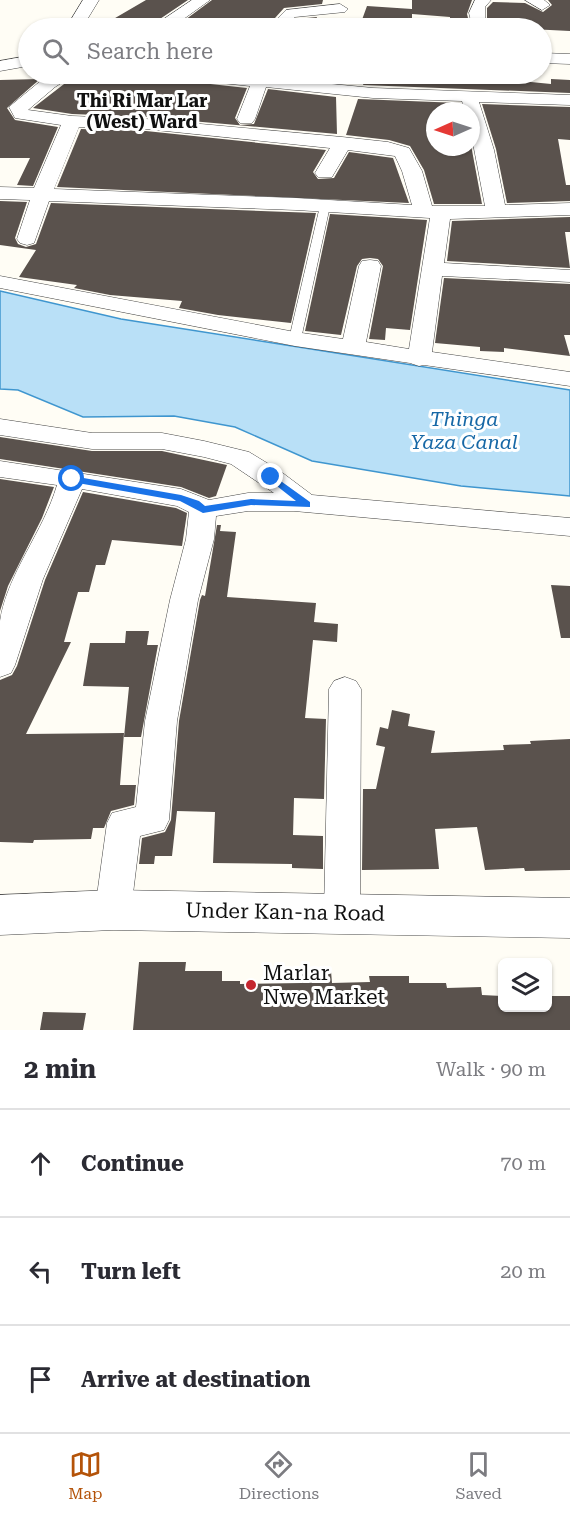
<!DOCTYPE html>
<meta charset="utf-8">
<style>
body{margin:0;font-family:"Roboto Serif",serif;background:#f7f7f7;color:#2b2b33}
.controls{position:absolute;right:18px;bottom:18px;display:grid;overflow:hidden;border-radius:9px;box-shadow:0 2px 4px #0004}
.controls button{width:54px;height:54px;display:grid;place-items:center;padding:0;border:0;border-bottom:2px solid #e1e1e2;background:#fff;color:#2b2b33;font:30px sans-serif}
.compass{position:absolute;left:426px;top:102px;width:54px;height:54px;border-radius:50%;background:#fff;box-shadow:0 2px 4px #0004;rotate:267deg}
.stop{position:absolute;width:18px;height:18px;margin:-14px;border:4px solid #1a73e8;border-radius:50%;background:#fff}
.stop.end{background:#1a73e8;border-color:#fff;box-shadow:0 2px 6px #0008}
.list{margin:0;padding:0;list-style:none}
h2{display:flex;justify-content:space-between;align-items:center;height:78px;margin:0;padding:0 24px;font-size:26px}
h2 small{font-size:20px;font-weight:400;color:#7c7c81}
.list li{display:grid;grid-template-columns:39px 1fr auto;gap:18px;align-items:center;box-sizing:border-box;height:108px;padding:0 24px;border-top:2px solid #e1e1e2}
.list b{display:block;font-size:22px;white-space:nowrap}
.list em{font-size:20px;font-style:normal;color:#7c7c81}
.icon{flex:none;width:33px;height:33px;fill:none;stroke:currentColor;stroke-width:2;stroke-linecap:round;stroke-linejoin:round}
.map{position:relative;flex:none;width:570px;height:1030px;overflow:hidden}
.search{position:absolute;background:#fff;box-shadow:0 2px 4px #0004;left:18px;right:18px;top:18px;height:66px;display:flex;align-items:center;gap:15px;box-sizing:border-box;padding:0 21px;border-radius:33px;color:#7c7c81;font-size:22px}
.sheet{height:402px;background:#fff}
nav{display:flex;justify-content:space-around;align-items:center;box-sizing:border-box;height:84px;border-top:2px solid #e1e1e2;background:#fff;font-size:16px;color:#7c7c81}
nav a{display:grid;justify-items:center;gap:3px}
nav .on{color:#b45309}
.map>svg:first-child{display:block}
</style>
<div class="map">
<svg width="570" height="1030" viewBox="0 0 570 1030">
<rect width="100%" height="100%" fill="#fffdf5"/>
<path fill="#b9e0f7" stroke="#3f96cf" stroke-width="1.5" d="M0,291l121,28 449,71v106l-109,-10 -149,-25 -77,-34 -61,-11 -91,1 -65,-27 -18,-1z"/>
<path fill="#5a524d" d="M146,0h42l-34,23 -3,5h-53z
M212,0h111l-1,4 -38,4 -18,20h-92z
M412,0h60l-5,14 3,12 3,2h-23v-11l-38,-3v14h-53l8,-22 45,3z
M548,0h22v31l-60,-3 -1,-2 -13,-1 -9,-7v-10l6,-6 32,1 18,9 9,-7z
M317,17l-4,11h-26l9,-9z
M77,74h85l-2,2 15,1 8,4 64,7 -12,30 5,7 14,-1 14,-35 68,8 1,37 -191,-17 -74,-3 -39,-6z
M249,74h87v8z
M367,74h131l1,5 52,5v-5l19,1v13l-207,-8z
M40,79l-33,29 8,12 43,7 -25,59 -16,-1 13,-27h-30v-78z
M358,99l102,4 3,8h-28v36h36v-2l11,59h-48l-10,-34 -14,-24 -21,-6 -43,-5z
M482,104l88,3v33l-12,-1 8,46h4v16l-63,2 -11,-54z
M81,129l65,2 180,19 -13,22 5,7 16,-1 15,-26 44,6 16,45 -352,-16z
M0,201l27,1 -12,36 3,6 8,3 10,-3 15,-41 265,10 -25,110 -73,-8 -39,-7 3,-7 -72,-6 -36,-7 3,-3 -58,-8 17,-27 -36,-5z
M330,214l97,6 -17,110 -24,-2 -1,12 -16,-1 14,-73 -5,-7 -8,-1 -8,1 -5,7 -16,69 -36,-4z
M570,217v15h-5l5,36 -123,-7 5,-40z
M444,278l126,6v51h-6l6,21 -66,-8v4l-24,-1v-4l-45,-4z
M0,437l92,14h70l65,14 -11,31 -7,2 -28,-11 -181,-28z
M0,479l54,8 -12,31 -34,68 -8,25z
M83,492l93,16 11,5 -5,33 -70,-6 -7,25h-9l-7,27h-11l-14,50h7l-45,92 98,-1 -4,52h16l-2,20 -23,6 -7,17h-11l-2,11 -57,1 -1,3 -33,-1v-162l12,-5 5,-9 28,-86z
M217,525h4l-1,6 16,1 -9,65 89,6 -2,19 24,2 -1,18 -24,-2 -8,78 21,1 -2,80 -30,-1 -1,37 30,1v33l-31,-1v-4l-79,-1 2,-51 -38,-1 -5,45h-17l-1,8h-15l3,-26 23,-6 6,-12 8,-99 21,-121 2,-5 3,1z
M551,585l19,1v52h-9z
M126,631h23l-2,14h11l-17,92h-17l5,-50 -46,-1 7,-43h35z
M392,710l18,4 -2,12 27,5 -4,22 73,-3 -1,-5 28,-1 -1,-3 40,-2v131l-45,1 -1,-3 -39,2 -8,-43 -42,2 4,40 -77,1 1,-81h13l9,-42 -9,-2 4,-18 8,2z
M139,962h47l-1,9h37v10h18v3l62,-1v-11l29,-1 1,12 38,-1 -1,-6h40v7h37l1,5 34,-1 1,8 20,1v12h48l-2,-12h22v34h-437z
M43,1012l43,1 -3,17h-43z"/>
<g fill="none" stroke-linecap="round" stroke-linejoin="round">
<g stroke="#444" stroke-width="1">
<path id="service" d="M325,203l5,3 -29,133 -6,3 -6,-3 31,-133z"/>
</g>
<g stroke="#444" stroke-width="1">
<path id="minor" d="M83,0h16l-17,28h-16z
M192,0h18l-39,28h-18l2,-3z
M475,0h16l-6,7v12l11,9h-18l-6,-3 -3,-12z
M525,0h19l6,5 -8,5z
M340,4l8,5 -3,3 -50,5 -11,11h-16l18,-18z
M542,53l28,1v10l-28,-1z
M28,56v10l-28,5v-10z
M55,74h20l-20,13 -27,23 44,6 74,3 196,18 46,5 21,6 13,23 10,35h53l-14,-73v-22h-6l-3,-10 -89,-3 -107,-11 -11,32 -3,4h-12l-3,-4 13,-33 -67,-7 -8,-5h54l144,14 197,7v10l-91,-3 15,48 11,55 65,-2v12l-120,4 -6,44 126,7v12l-128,-6 -10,76 138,20v14l-146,-21 -5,1 -9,-3 -115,-17 -295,-58v-12l295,56 48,7 16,-73 3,-5 8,-1 8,1 3,5 -15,76 43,7 21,-131 -134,-8 -247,-9 -15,42 -7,2 -7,-2 -3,-4 13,-39 -30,-1v-12l34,1 27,-63 -46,-7 -6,-11 34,-28zM79,127l67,2 184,19 -15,25 3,4h14l16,-27 47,6 7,15 10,34 -116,-7 -242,-9z
M0,419l92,14h70l42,8 45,11 31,19 32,24 258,23v18l-276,-25h-46l-32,5 -2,23 -16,61 -21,121 -8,99 -5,10 -24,6 -9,74 -5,11 -13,5 -13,-5 -5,-11 12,-87 5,-10 24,-6 9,-86 25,-121 16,-61 3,-27 -12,-6 -95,-17 -39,90 -28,86 -4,8 -11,4c0,-18 0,-38 0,-56 7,-47 44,-90 57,-136l-57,-8v-16l181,28 28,11 39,-7h26l-43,-29 -27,-7 -42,-8h-70l-92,-14z
M345,677l11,4 5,8 -1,223 -5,11 -13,5 -13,-5 -5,-11 5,-223 5,-8z"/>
</g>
<g stroke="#444" stroke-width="1">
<path id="tertiary" d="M113,890l457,8v40l-457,-8 -113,5v-40z"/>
</g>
<use href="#service" fill="#fff" fill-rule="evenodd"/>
<use href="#minor" fill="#fff" fill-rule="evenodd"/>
<use href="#tertiary" fill="#fff" fill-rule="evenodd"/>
</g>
<path fill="#1a73e8" d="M271,474l39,28v5l-59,-2 -48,8 -23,-12 -108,-19 -5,-3 5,-3 109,19 18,6 6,5 46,-7 45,2 -28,-22v-4z"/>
<circle fill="#c4262e" stroke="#fff" stroke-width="2" cx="251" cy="985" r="6"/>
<g text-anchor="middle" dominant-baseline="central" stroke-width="6" stroke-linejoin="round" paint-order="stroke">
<g font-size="18" font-weight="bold" fill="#111" stroke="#fff">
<text x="142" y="100">Thi Ri Mar Lar<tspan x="142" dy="21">(West) Ward</tspan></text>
</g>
<g font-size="20" font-style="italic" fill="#1768a6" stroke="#fff">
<text x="464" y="419">Thinga<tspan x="464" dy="23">Yaza Canal</tspan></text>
</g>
<g font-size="21" fill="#111" stroke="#fff">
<text transform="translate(285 912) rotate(1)">Under Kan-na Road</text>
</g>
<g font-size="21" fill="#111" stroke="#fff" text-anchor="start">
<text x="263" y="973">Marlar<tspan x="263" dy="24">Nwe Market</tspan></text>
</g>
</g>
</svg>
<div class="controls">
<button><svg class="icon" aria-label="layers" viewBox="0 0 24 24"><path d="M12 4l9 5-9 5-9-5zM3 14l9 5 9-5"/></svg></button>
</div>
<svg class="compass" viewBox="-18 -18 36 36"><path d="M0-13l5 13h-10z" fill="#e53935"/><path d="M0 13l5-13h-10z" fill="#7c7c81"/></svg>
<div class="stop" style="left:72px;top:479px"></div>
<div class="stop end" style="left:271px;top:477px"></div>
<div class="search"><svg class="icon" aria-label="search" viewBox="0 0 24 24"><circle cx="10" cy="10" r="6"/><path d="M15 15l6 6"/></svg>Search here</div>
</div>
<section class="sheet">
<h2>2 min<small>Walk · 90 m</small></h2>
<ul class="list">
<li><svg class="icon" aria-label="ahead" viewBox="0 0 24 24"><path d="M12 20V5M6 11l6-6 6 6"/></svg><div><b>Continue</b></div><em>70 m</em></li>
<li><svg class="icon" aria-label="left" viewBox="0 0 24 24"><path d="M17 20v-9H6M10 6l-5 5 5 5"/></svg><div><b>Turn left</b></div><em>20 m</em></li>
<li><svg class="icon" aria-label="arrive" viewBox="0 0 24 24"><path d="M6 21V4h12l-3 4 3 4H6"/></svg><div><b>Arrive at destination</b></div></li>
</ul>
</section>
<nav>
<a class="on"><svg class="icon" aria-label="map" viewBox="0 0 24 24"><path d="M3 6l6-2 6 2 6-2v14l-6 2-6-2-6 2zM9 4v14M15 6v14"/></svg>Map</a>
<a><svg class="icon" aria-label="directions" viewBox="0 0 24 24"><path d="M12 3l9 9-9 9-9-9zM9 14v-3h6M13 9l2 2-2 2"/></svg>Directions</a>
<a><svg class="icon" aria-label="saved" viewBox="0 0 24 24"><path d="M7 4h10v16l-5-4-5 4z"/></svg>Saved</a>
</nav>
